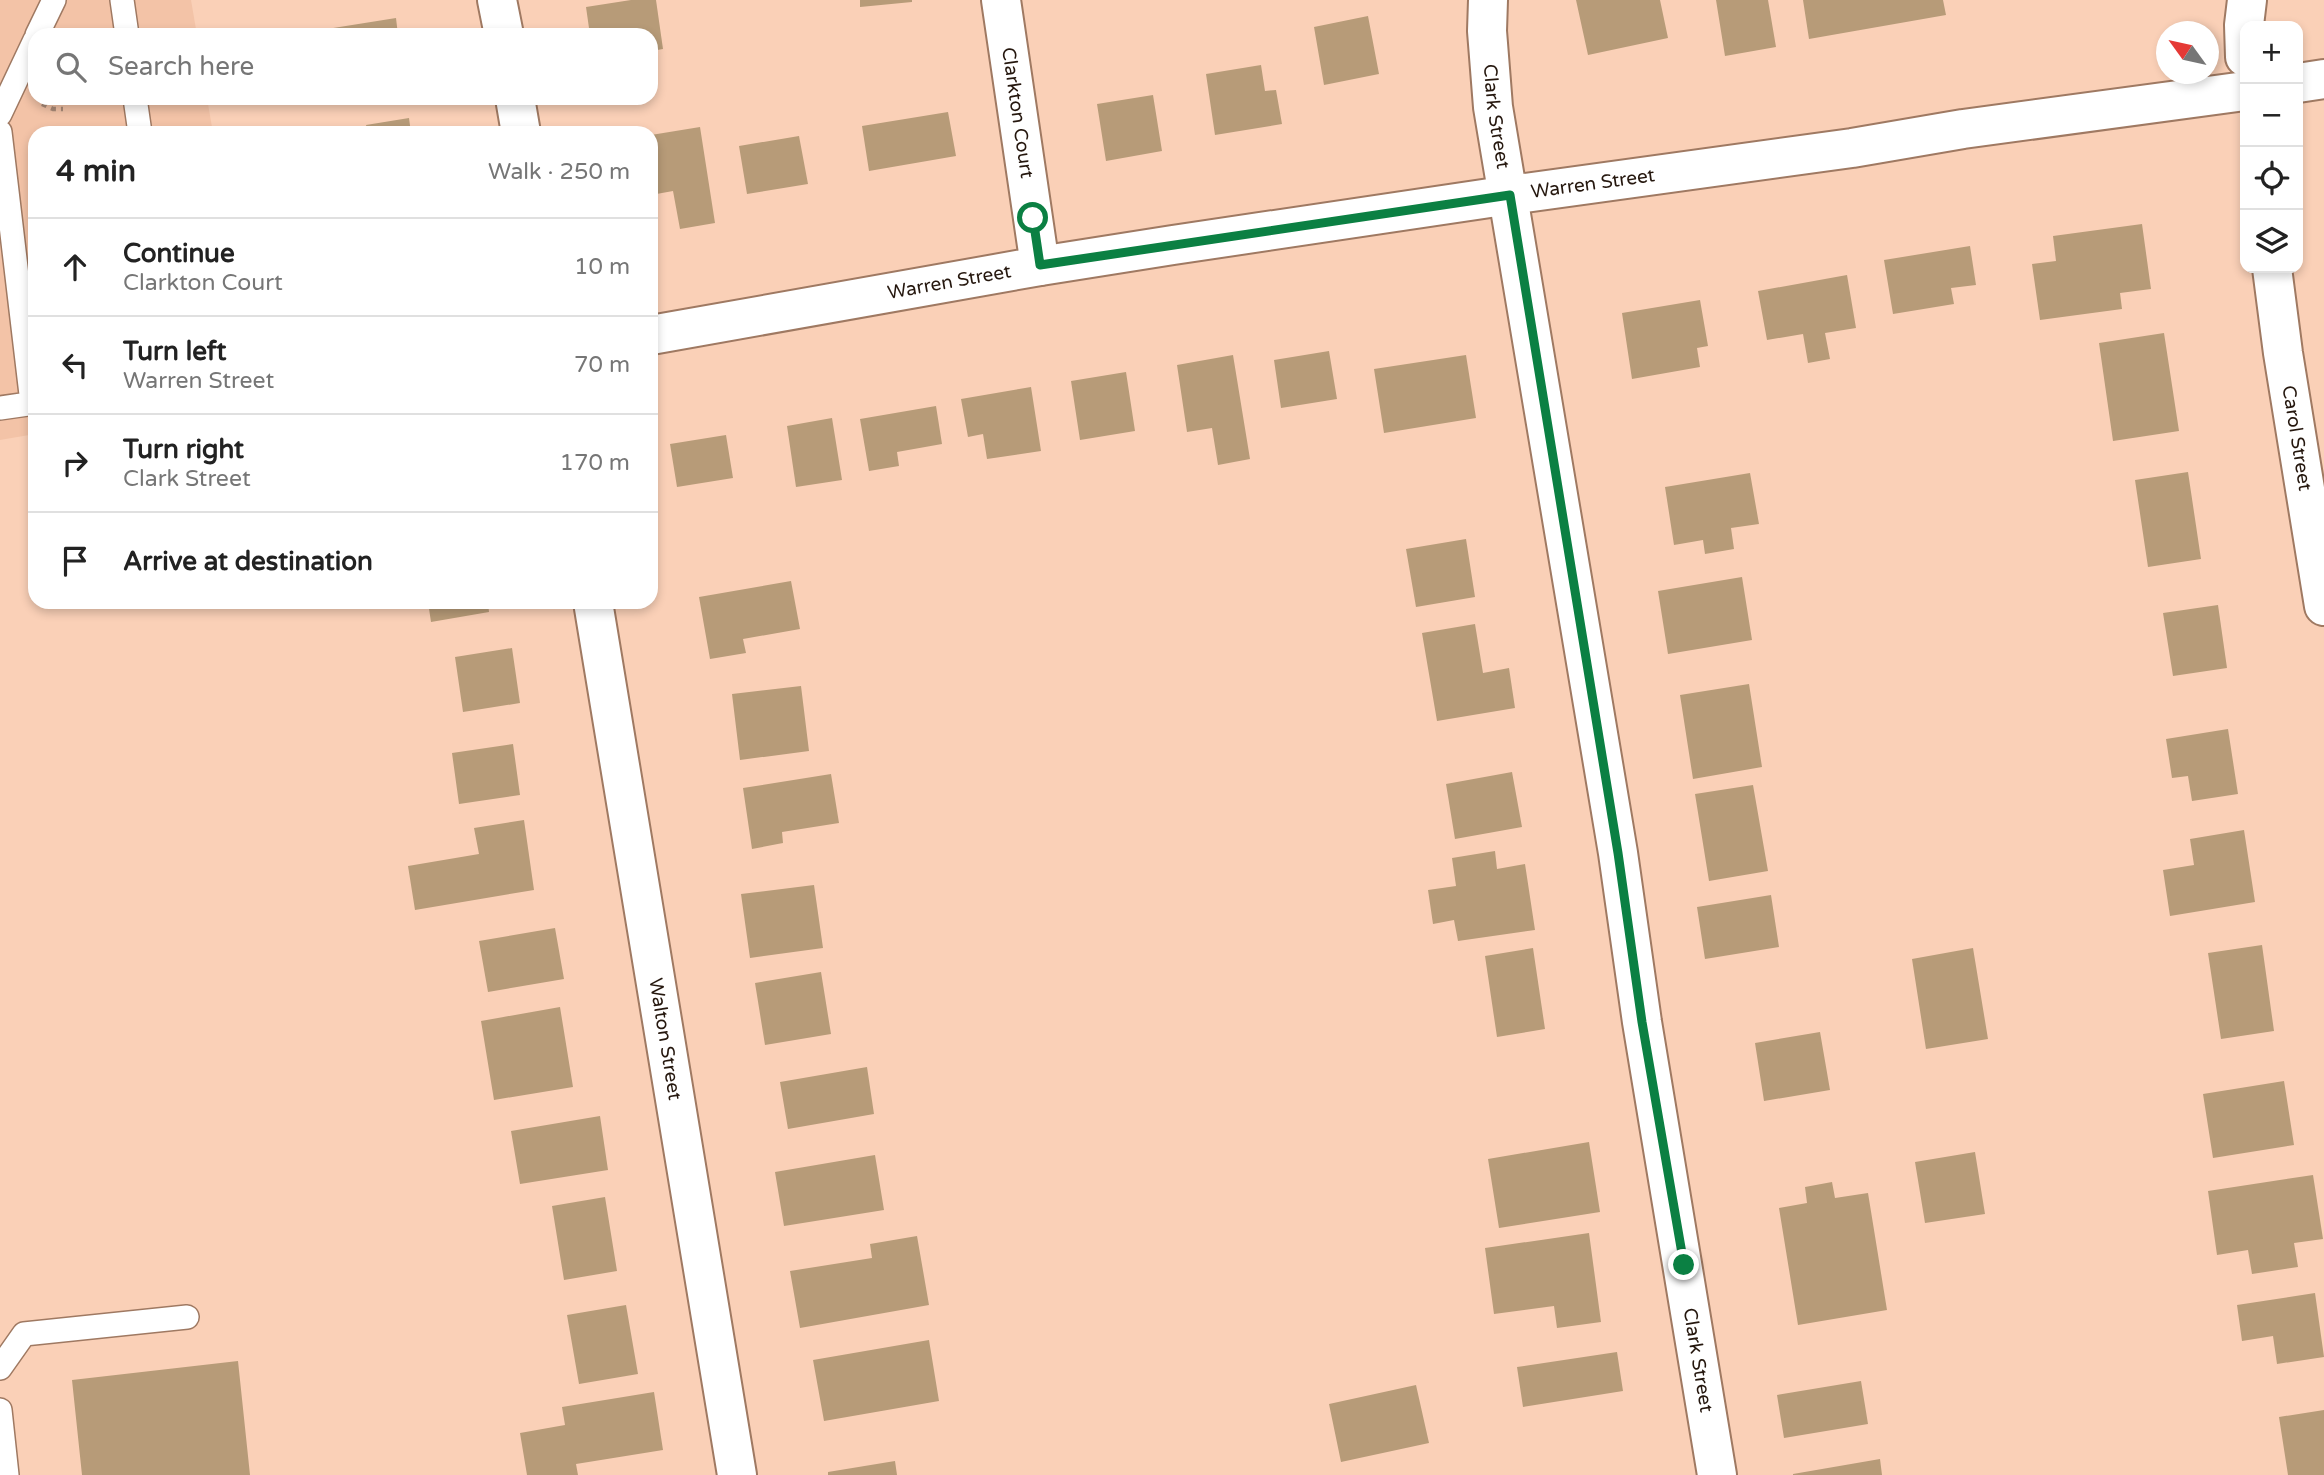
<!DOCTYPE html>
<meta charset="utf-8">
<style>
body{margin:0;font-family:"Varela Round",sans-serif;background:#f2f2f2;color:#222}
.controls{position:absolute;right:21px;top:21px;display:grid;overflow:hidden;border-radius:14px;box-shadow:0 4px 10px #0003}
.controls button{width:63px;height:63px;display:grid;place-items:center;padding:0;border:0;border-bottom:2px solid #e0e0e0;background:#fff;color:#222;font:35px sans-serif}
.compass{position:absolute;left:2156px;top:21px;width:63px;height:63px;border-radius:50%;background:#fff;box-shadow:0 4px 10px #0003;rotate:303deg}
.stop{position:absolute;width:21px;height:21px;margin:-16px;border:5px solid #0b8043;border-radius:50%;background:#fff}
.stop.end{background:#0b8043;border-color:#fff;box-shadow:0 2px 7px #0008}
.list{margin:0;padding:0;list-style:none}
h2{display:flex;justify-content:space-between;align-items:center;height:91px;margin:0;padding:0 28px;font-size:30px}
h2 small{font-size:23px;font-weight:400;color:#767676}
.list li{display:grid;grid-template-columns:46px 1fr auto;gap:21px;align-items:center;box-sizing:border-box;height:98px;padding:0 28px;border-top:2px solid #e0e0e0}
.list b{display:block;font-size:26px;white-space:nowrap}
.list p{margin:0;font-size:23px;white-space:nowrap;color:#767676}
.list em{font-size:23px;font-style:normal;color:#767676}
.icon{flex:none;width:38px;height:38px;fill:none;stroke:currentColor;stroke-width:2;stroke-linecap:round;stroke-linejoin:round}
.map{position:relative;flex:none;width:2324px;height:1475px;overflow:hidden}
.search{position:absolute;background:#fff;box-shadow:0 4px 10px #0003;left:28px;top:28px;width:630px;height:77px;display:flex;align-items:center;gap:18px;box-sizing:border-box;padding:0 24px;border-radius:21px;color:#767676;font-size:26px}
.panel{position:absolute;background:#fff;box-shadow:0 4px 10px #0003;left:28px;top:126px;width:630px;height:483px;border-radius:21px}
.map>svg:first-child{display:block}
</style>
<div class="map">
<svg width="2324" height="1475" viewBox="0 0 2324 1475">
<rect width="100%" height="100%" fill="#fad0b7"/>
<path fill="#f3c3a7" d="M0,0h191l6,35h-162v63h172l6,35h-178v301l-35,6z"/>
<path fill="#b79b78" d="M631,0h25l7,49 -12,2v-16h-61l-4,-28z
M860,0h52v2l-52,5z
M1576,0h84l8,38 -80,17z
M1716,0h52l8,47 -51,9z
M1803,0h140l3,15 -137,24z
M1368,16l11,58 -55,11 -10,-58z
M396,18l2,17h-70l-1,-6z
M1261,65l4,26 11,-1 6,34 -67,11 -9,-61z
M1153,95l9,56 -56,10 -9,-57z
M948,112l8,44 -87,15 -7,-45z
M409,118l2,15h-43l-2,-8z
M700,127l15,96 -35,6 -7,-38 -22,4v-60z
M799,136l9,48 -61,10 -8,-48z
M2142,224l9,65 -31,4 2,16 -82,11 -8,-56 24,-3 -3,-25z
M1970,246l6,39 -25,3 3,16 -61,10 -9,-54z
M1847,275l9,53 -31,5 5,26 -22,4 -5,-29 -36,6 -9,-49z
M1700,300l8,46 -11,2 3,19 -68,12 -10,-66z
M2164,333l15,98 -66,10 -14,-98z
M1329,351l8,48 -56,9 -7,-48z
M1233,355l17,104 -32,6 -6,-37 -25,4 -10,-67z
M1466,355l10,63 -92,15 -10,-64z
M1126,372l9,59 -55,9 -9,-59z
M1031,387l10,64 -54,8 -4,-25 -15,3 -7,-38z
M936,406l6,38 -45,8 2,14 -30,5 -9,-52z
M832,418l10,62 -46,7 -9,-61z
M726,435l7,43 -56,9 -7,-43z
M2188,472l13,87 -53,8 -13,-87z
M1750,473l9,51 -28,4 3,21 -29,5 -2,-14 -29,5 -9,-58z
M1466,539l9,58 -59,10 -10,-58z
M1742,577l10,63 -84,14 -10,-63z
M791,581l9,48 -57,10 3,14 -36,6 -11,-62z
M428,602h60l1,10 -58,10z
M2218,605l9,63 -54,8 -10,-63z
M1475,624l8,49 26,-5 6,40 -78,13 -15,-88z
M512,648l8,55 -57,9 -8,-55z
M1749,684l13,83 -69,12 -13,-84z
M801,686l8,65 -69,9 -8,-66z
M2228,729l10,65 -46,7 -4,-25 -16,2 -6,-39z
M513,744l7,51 -61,9 -7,-51z
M1512,772l10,55 -67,12 -9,-55z
M831,774l8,49 -57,9 1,11 -31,6 -9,-61z
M1753,785l15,86 -59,10 -14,-87z
M524,820l10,70 -119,20 -7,-44 71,-12 -5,-26z
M2244,830l11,72 -85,14 -7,-46 31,-5 -4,-26z
M1495,851l2,18 28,-5 10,66 -77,11 -4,-21 -21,4 -5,-34 28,-4 -4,-28z
M814,885l9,63 -73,10 -9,-64z
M1771,895l8,52 -74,12 -8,-52z
M555,928l9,51 -76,13 -9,-51z
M2262,945l12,86 -53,8 -13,-86z
M1533,948l12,81 -48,8 -12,-81z
M1973,948l15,91 -62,10 -14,-90z
M821,972l10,62 -66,11 -10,-62z
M560,1007l13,80 -79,13 -13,-79z
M1820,1032l10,58 -66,11 -9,-58z
M867,1067l7,47 -86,15 -8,-47z
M2284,1081l10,64 -81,13 -10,-64z
M600,1116l8,54 -88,14 -9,-53z
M1589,1142l11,70 -101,16 -11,-69z
M1975,1152l10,62 -60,9 -10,-61z
M875,1155l9,55 -100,16 -9,-54z
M2313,1175l10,64 -29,4 4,24 -46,7 -4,-24 -31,5 -9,-64z
M1832,1182l3,16 33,-5 19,117 -89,15 -19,-117 28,-5 -2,-16z
M605,1197l12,74 -53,9 -12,-74z
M1589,1233l12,89 -44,6 -3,-22 -60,8 -9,-66z
M917,1236l12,69 -129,23 -10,-57 82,-13 -2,-14z
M2315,1293l9,64 -47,7 -4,-28 -31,5 -5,-36z
M626,1305l12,69 -59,10 -12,-69z
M929,1340l10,61 -115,20 -11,-61z
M1617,1352l6,39 -100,16 -6,-40z
M238,1361l12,114h-168l-10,-95z
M1861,1381l7,43 -84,14 -7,-43z
M1416,1385l13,58 -88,19 -12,-58z
M654,1392l9,58 -87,14 2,11h-51l-7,-42 45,-8 -3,-18z
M2324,1410v65h-36l-9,-58z
M1880,1459l2,16h-89v-1z
M895,1461l2,14h-69v-3z"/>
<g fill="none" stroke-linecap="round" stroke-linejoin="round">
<g stroke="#9f7962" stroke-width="26">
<path id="lane" d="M122,0l5,35
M37,35l17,-35
M135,98l5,35
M0,114l35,-74
M0,132l32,271
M0,408l35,-5
M0,1368l24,-34 163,-17
M0,1410l7,65"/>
</g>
<g stroke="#9f7962" stroke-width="42">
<g id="street">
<path d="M497,0l7,35"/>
<path id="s1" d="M1001,0l39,266"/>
<path id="s2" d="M1488,0l-1,31 6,76 125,746 24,169 75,453"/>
<path d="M2245,57l-1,-32 3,-25"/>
<path d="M2298,83l26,-4"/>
<path d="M515,98l6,35"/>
<path id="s3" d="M2272,268l11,85 41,253"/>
<path id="s4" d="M651,335l389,-69 133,-21 337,-50 342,-47 111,-19 282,-38"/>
<path id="s5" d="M593,602l144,873"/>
</g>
</g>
<path stroke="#a98a77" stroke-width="4.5" stroke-dasharray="5 5" stroke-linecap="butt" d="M42,104l11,5h10"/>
<use href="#lane" stroke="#fff" stroke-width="23"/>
<use href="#street" stroke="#fff" stroke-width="38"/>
</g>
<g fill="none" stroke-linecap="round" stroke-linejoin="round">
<path stroke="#0b8043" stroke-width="9" d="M1033,218l7,47 470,-70 108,658 24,169 42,243"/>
</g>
<g text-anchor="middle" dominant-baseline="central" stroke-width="5" stroke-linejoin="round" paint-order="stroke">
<g font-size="19" fill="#25170e" stroke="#fad0b7">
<text stroke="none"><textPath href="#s1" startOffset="114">Clarkton Court</textPath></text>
<text stroke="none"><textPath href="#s2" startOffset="117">Clark Street</textPath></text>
<text stroke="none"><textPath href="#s4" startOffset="954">Warren Street</textPath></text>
<text stroke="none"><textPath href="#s4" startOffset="303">Warren Street</textPath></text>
<text stroke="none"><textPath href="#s3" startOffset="172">Carol Street</textPath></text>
<text stroke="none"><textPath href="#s5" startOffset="443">Walton Street</textPath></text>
<text stroke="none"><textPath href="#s2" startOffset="1377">Clark Street</textPath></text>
</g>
</g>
</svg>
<div class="controls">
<button>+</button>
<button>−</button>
<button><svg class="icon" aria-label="locate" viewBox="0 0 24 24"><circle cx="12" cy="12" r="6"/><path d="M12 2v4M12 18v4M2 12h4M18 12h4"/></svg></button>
<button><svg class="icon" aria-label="layers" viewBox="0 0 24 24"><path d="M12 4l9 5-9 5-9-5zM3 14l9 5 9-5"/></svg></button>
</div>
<svg class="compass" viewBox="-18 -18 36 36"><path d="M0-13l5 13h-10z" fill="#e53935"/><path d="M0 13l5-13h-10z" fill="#767676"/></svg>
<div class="stop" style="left:1033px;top:218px"></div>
<div class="stop end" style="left:1684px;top:1265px"></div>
<div class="search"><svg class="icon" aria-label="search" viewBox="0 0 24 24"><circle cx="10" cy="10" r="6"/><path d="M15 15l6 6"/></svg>Search here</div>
<section class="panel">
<h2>4 min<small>Walk · 250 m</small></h2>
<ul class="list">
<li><svg class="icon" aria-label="ahead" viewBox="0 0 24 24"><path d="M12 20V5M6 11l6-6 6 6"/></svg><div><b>Continue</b><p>Clarkton Court</p></div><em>10 m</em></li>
<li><svg class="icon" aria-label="left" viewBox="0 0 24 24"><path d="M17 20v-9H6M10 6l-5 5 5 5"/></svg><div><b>Turn left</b><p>Warren Street</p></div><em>70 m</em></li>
<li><svg class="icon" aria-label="right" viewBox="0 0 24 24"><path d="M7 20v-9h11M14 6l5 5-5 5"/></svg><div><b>Turn right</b><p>Clark Street</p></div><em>170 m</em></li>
<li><svg class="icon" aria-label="arrive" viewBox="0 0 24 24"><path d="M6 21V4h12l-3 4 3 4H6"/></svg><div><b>Arrive at destination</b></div></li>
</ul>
</section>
</div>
